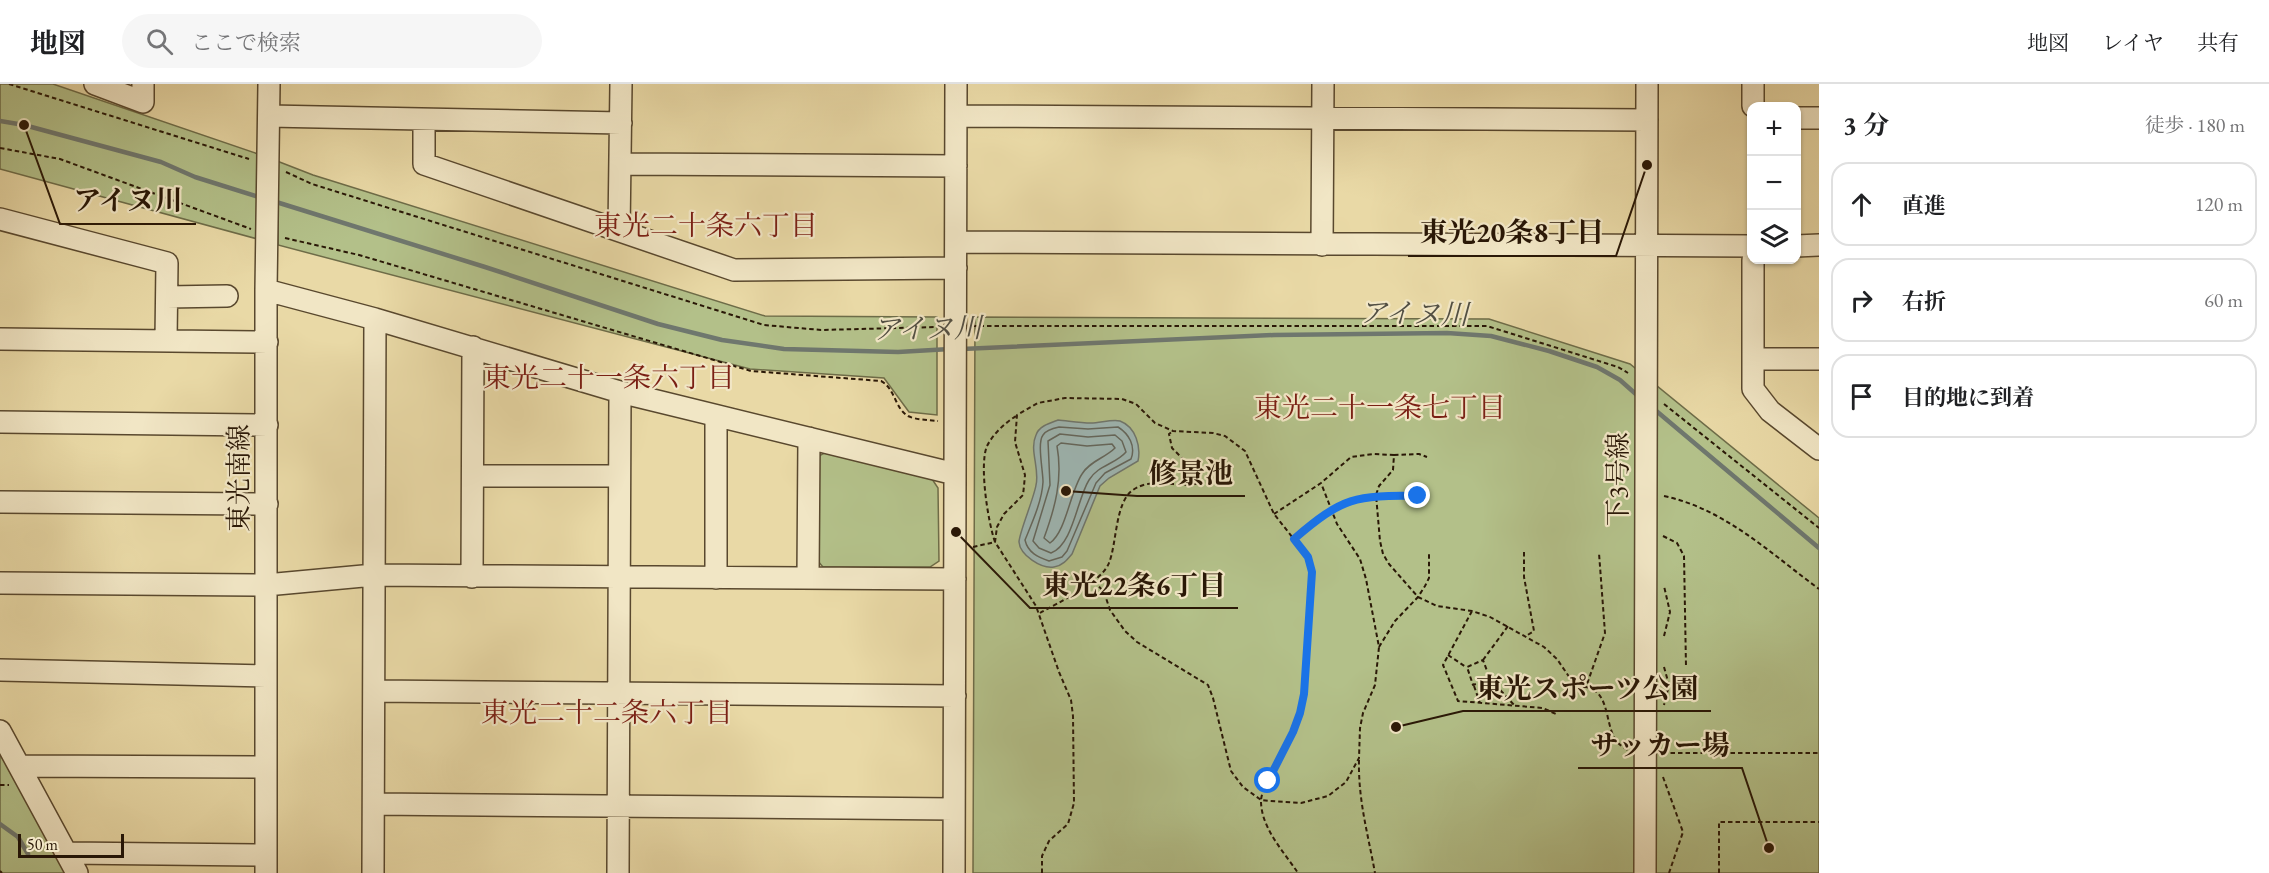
<!DOCTYPE html>
<html lang="ja">
<meta charset="utf-8">
<style>
body{margin:0;font-family:"EB Garamond","Noto Serif JP",serif;background:#f6f6f6;color:#202124}
.controls{position:absolute;right:18px;top:18px;display:grid;overflow:hidden;border-radius:12px;box-shadow:0 2px 4px #0004}
.controls button{width:54px;height:54px;display:grid;place-items:center;padding:0;border:0;border-bottom:2px solid #e0e0e0;background:#fff;color:#202124;font:30px sans-serif}
.scale{position:absolute;left:18px;bottom:15px;width:106px;box-sizing:border-box;padding-left:6px;border:3px solid #291706;border-top:0;font-size:16px;line-height:21px;white-space:nowrap;color:#291706;-webkit-text-stroke:4px #f1e6c5;paint-order:stroke}
.stop{position:absolute;width:18px;height:18px;margin:-14px;border:4px solid #1a73e8;border-radius:50%;background:#fff}
.stop.end{background:#1a73e8;border-color:#fff;box-shadow:0 2px 6px #0008}
.list{margin:0;padding:0;list-style:none}
h2{display:flex;justify-content:space-between;align-items:center;height:78px;margin:0;padding:0 24px;font-size:26px}
h2 small{font-size:20px;font-weight:400;color:#757577}
.list li{display:grid;grid-template-columns:39px 1fr auto;gap:18px;align-items:center;box-sizing:border-box;height:84px;margin:0 12px 12px;padding:0 12px;border:2px solid #e0e0e0;border-radius:18px}
.list b{display:block;font-size:22px;white-space:nowrap}
.list em{font-size:20px;font-style:normal;color:#757577}
.icon{flex:none;width:33px;height:33px;fill:none;stroke:currentColor;stroke-width:2;stroke-linecap:round;stroke-linejoin:round}
.map{position:relative;flex:none;width:1819px;height:789px;overflow:hidden}
header{display:flex;align-items:center;gap:36px;box-sizing:border-box;height:84px;padding:0 30px;background:#fff;border-bottom:2px solid #e0e0e0}
header strong{font-size:28px}
nav{display:flex;gap:33px;margin-inline-start:auto;font-size:21px}
.search{width:420px;height:54px;background:#f6f6f6;display:flex;align-items:center;gap:15px;box-sizing:border-box;padding:0 21px;border-radius:33px;color:#757577;font-size:22px}
main{display:flex}
aside{flex:1;background:#fff}
.map>svg:first-child{display:block}
</style>
<header>
<strong>地図</strong>
<div class="search"><svg class="icon" aria-label="search" viewBox="0 0 24 24"><circle cx="10" cy="10" r="6"/><path d="M15 15l6 6"/></svg>ここで検索</div>
<nav><a>地図</a><a>レイヤ</a><a>共有</a></nav>
</header>
<main>
<div class="map">
<svg width="1819" height="789" viewBox="0 0 1819 789">
<rect width="100%" height="100%" fill="#e9d9a6"/>
<filter id="stains"><feTurbulence type="fractalNoise" baseFrequency=".00333" numOctaves="4"/><feColorMatrix values="0 0 0 0 .2 0 0 0 0 .09 0 0 0 0 .02 0 0 0 .5 -.17"/></filter>
<radialGradient id="worn" r=".72"><stop offset=".6" stop-color="#630" stop-opacity="0"/><stop offset="1" stop-color="#630" stop-opacity=".3"/></radialGradient>
<path fill="#b3c089" stroke="#6e6c48" stroke-width="1.5" d="M0,0h53l208,71v85l-261,-71z
M277,77l36,14 452,141 172,1v98l-28,-3 -25,-34 -134,-9 -472,-124z
M975,233l514,2 141,45 189,154v355h-846z
M828,367l104,28 6,9 1,73 -9,6h-107l-6,-7v-103z
M0,666l69,123h-69z"/>
<path fill="#9eb7b4" stroke="#6f776e" stroke-width="1.5" d="M1058,336c11,1 22,3 33,3 9,0 21,-4 29,-2 16,6 21,26 18,40l-29,17 -9,8 -28,68c-5,6 -10,12 -18,13 -13,2 -34,-12 -35,-25 0,-9 15,-44 17,-57 4,-16 -7,-35 0,-50 3,-9 14,-12 22,-15z"/>
<g fill="none" stroke-linecap="round" stroke-linejoin="round">
<path stroke="#64675d" stroke-width="1.5" d="M1059,343l29,2 30,-2c11,7 18,19 13,32l-26,14 -9,10 -29,68 -5,6 -13,4c-11,-4 -21,-8 -24,-21 7,-17 17,-39 18,-58 0,-12 -6,-39 0,-47 3,-5 11,-7 16,-8z
M1060,350l28,3 27,-2 7,6 4,11c-10,12 -28,13 -37,28 -12,19 -16,65 -38,73l-12,-5 -6,-7 17,-56 -2,-44z
M1061,359l26,3 25,-2 3,4c-10,10 -25,13 -33,26 -12,18 -16,58 -32,69l-6,-5c11,-30 19,-59 13,-92z"/>
<path stroke="#6f776e" stroke-width="4.5" d="M0,37l24,4 137,37 34,15 67,21
M273,117l212,66 173,57 64,16 62,9 114,3 52,-3
M962,265l312,-14 173,-2 44,3 58,15 48,16 23,13 18,16
M1654,325l165,139
M0,740l18,13 10,17"/>
<g stroke="#59482e" stroke-width="24">
<path id="minor" d="M95,0l48,18v-18
M1753,22v-22
M269,32l352,7
M956,32l691,4
M1796,34h23
M424,36v44l310,106 222,-2
M621,80l335,2
M0,135l167,44 -1,77
M619,146l2,-146
M956,158l796,4
M1322,161l1,-161
M1796,162l23,-1
M1753,176v129l17,22 49,38
M266,206l109,29 245,73 335,82
M167,213l60,-1
M0,255l267,3
M1753,275h66
M716,332v162
M0,338l267,3
M473,392h146
M0,418l267,2
M472,493l1,-230
M808,494l1,-140
M0,499l266,2 108,-10 581,4
M0,586l266,6
M374,607l581,5
M0,647l77,142
M19,682l246,1
M374,720l580,5
M67,769l199,2
M266,789v-583l3,-206
M373,789l2,-554
M618,789l2,-481
M954,789l2,-789
M1645,789l2,-789"/>
</g>
<path stroke="#291706" stroke-width="2" stroke-dasharray="4.5 3" stroke-linecap="butt" d="M9,0l240,75
M0,64l60,11 191,70
M286,88l26,12 452,141 57,5 116,-3
M285,154l74,17 392,116 130,10c14,7 14,28 27,35 8,4 21,4 30,5
M972,242h515l131,41 10,6
M1664,320l155,124
M1394,371l25,-1 8,3
M1664,412c61,13 106,57 155,93
M1274,430l47,-31 30,-26 23,-3 20,1 -1,15 -14,16 -3,9 4,46 3,13 6,10 29,33 19,9 35,5 18,6 54,30 13,12 19,28h10l19,-54 -6,-80
M1663,452l14,7 7,13 2,111
M1294,455c24,-21 48,-42 81,-44 17,-1 34,1 51,0
M973,463l22,-5c-7,-20 -16,-77 -8,-96 6,-12 18,-23 29,-30
M1524,468v25l10,54 -8,5
M1094,497l10,11 6,18 15,21 12,11 71,43 5,13 18,73 12,16 18,13 9,1 31,2 27,-7 18,-14 13,-24 1,-30 3,-15 12,-28 4,-38 -13,-68 -6,-20 -23,-35 -16,-41
M1472,527l-29,54 15,36 85,7 15,7
M1040,529c19,-11 61,-30 69,-50 8,-20 6,-61 24,-73 20,-14 45,-1 67,-7l1,-6 -29,-29 -3,-14 4,-3
M1664,552l6,-24 -6,-26
M1379,563l16,-26 23,-24 7,-11 4,-8v-25
M1448,571l18,12
M1483,576l25,-34
M1664,583l5,18 -5,20
M1490,595l-17,6 -6,-18 16,-7 7,19 25,27
M1474,602l6,17
M1586,603c25,5 18,38 31,55 3,3 7,6 11,8
M1663,669h156
M1359,676c-1,40 9,74 16,113
M1663,693l20,55 -14,41
M0,701h9
M0,787l2,2
M1042,789v-17l7,-15 19,-17 6,-21 -1,-87 -2,-16 -12,-28 -23,-66 -41,-64 2,-15 7,-13 19,-19 1,-9 1,-11 -10,-33 2,-27 21,-12 27,-5 57,1 14,5 19,19 18,8 40,2 12,3 20,15 29,63 34,43 4,15c-3,45 -1,98 -13,141 -6,23 -38,71 -38,88 0,27 23,51 37,72
M1719,789v-51h100"/>
<use href="#minor" stroke="#f1e6c5" stroke-width="21"/>
</g>
<g fill="none" stroke-linecap="round" stroke-linejoin="round">
<path stroke="#1a73e8" stroke-width="8" d="M1268,697l25,-49 7,-19 4,-19 8,-122 -4,-15 -14,-18c49,-42 61,-44 124,-43"/>
</g>
<g text-anchor="middle" dominant-baseline="central" stroke-width="4.5" stroke-linejoin="round" paint-order="stroke">
<g font-size="27" fill="#291706" stroke="#f1e6c5">
<text transform="translate(238 394) rotate(-90)">東光南線</text>
<text transform="translate(1617 395) rotate(-90)">下3号線</text>
</g>
<g font-size="28" fill="#7a1f14" stroke="#f1e6c5">
<text x="706" y="141">東光二十条六丁目</text>
<text x="609" y="293">東光二十一条六丁目</text>
<text x="1380" y="323">東光二十一条七丁目</text>
<text x="607" y="628">東光二十二条六丁目</text>
</g>
<g font-size="28" font-style="italic" fill="#524f43" stroke="#f1e6c5">
<text transform="translate(1414 229) rotate(1)">アイヌ川</text>
<text transform="translate(927 244) rotate(-1)">アイヌ川</text>
</g>
</g>
<path fill="none" stroke="#291706" stroke-width="2" d="M24 41L60 140H196M1647 81L1616 172H1408M1066 407L1137 412H1245M956 448L1030 524H1238M1396 643L1463 627H1711M1769 764L1742 684H1578"/>
<g fill="#291706" stroke="#f1e6c5" stroke-width="2">
<circle cx="24" cy="41" r="6"/>
<circle cx="1647" cy="81" r="6"/>
<circle cx="1066" cy="407" r="6"/>
<circle cx="956" cy="448" r="6"/>
<circle cx="1396" cy="643" r="6"/>
<circle cx="1769" cy="764" r="6"/>
</g>
<g font-size="28" text-anchor="middle" font-weight="bold" fill="#291706" stroke="#f1e6c5" stroke-width="4.5" stroke-linejoin="round" paint-order="stroke">
<text x="128" y="126">アイヌ川</text>
<text x="1512" y="158">東光20条8丁目</text>
<text x="1191" y="399">修景池</text>
<text x="1134" y="511">東光22条6丁目</text>
<text x="1587" y="614">東光スポーツ公園</text>
<text x="1660" y="671">サッカー場</text>
</g>
<rect width="100%" height="100%" filter="url(#stains)"/>
<rect width="100%" height="100%" fill="url(#worn)"/>
</svg>
<div class="controls">
<button>+</button>
<button>−</button>
<button><svg class="icon" aria-label="layers" viewBox="0 0 24 24"><path d="M12 4l9 5-9 5-9-5zM3 14l9 5 9-5"/></svg></button>
</div>
<div class="scale">50 m</div>
<div class="stop" style="left:1268px;top:697px"></div>
<div class="stop end" style="left:1418px;top:412px"></div>
</div>
<aside>
<h2>3 分<small>徒歩 · 180 m</small></h2>
<ul class="list">
<li><svg class="icon" aria-label="ahead" viewBox="0 0 24 24"><path d="M12 20V5M6 11l6-6 6 6"/></svg><div><b>直進</b></div><em>120 m</em></li>
<li><svg class="icon" aria-label="right" viewBox="0 0 24 24"><path d="M7 20v-9h11M14 6l5 5-5 5"/></svg><div><b>右折</b></div><em>60 m</em></li>
<li><svg class="icon" aria-label="arrive" viewBox="0 0 24 24"><path d="M6 21V4h12l-3 4 3 4H6"/></svg><div><b>目的地に到着</b></div></li>
</ul>
</aside>
</main>
